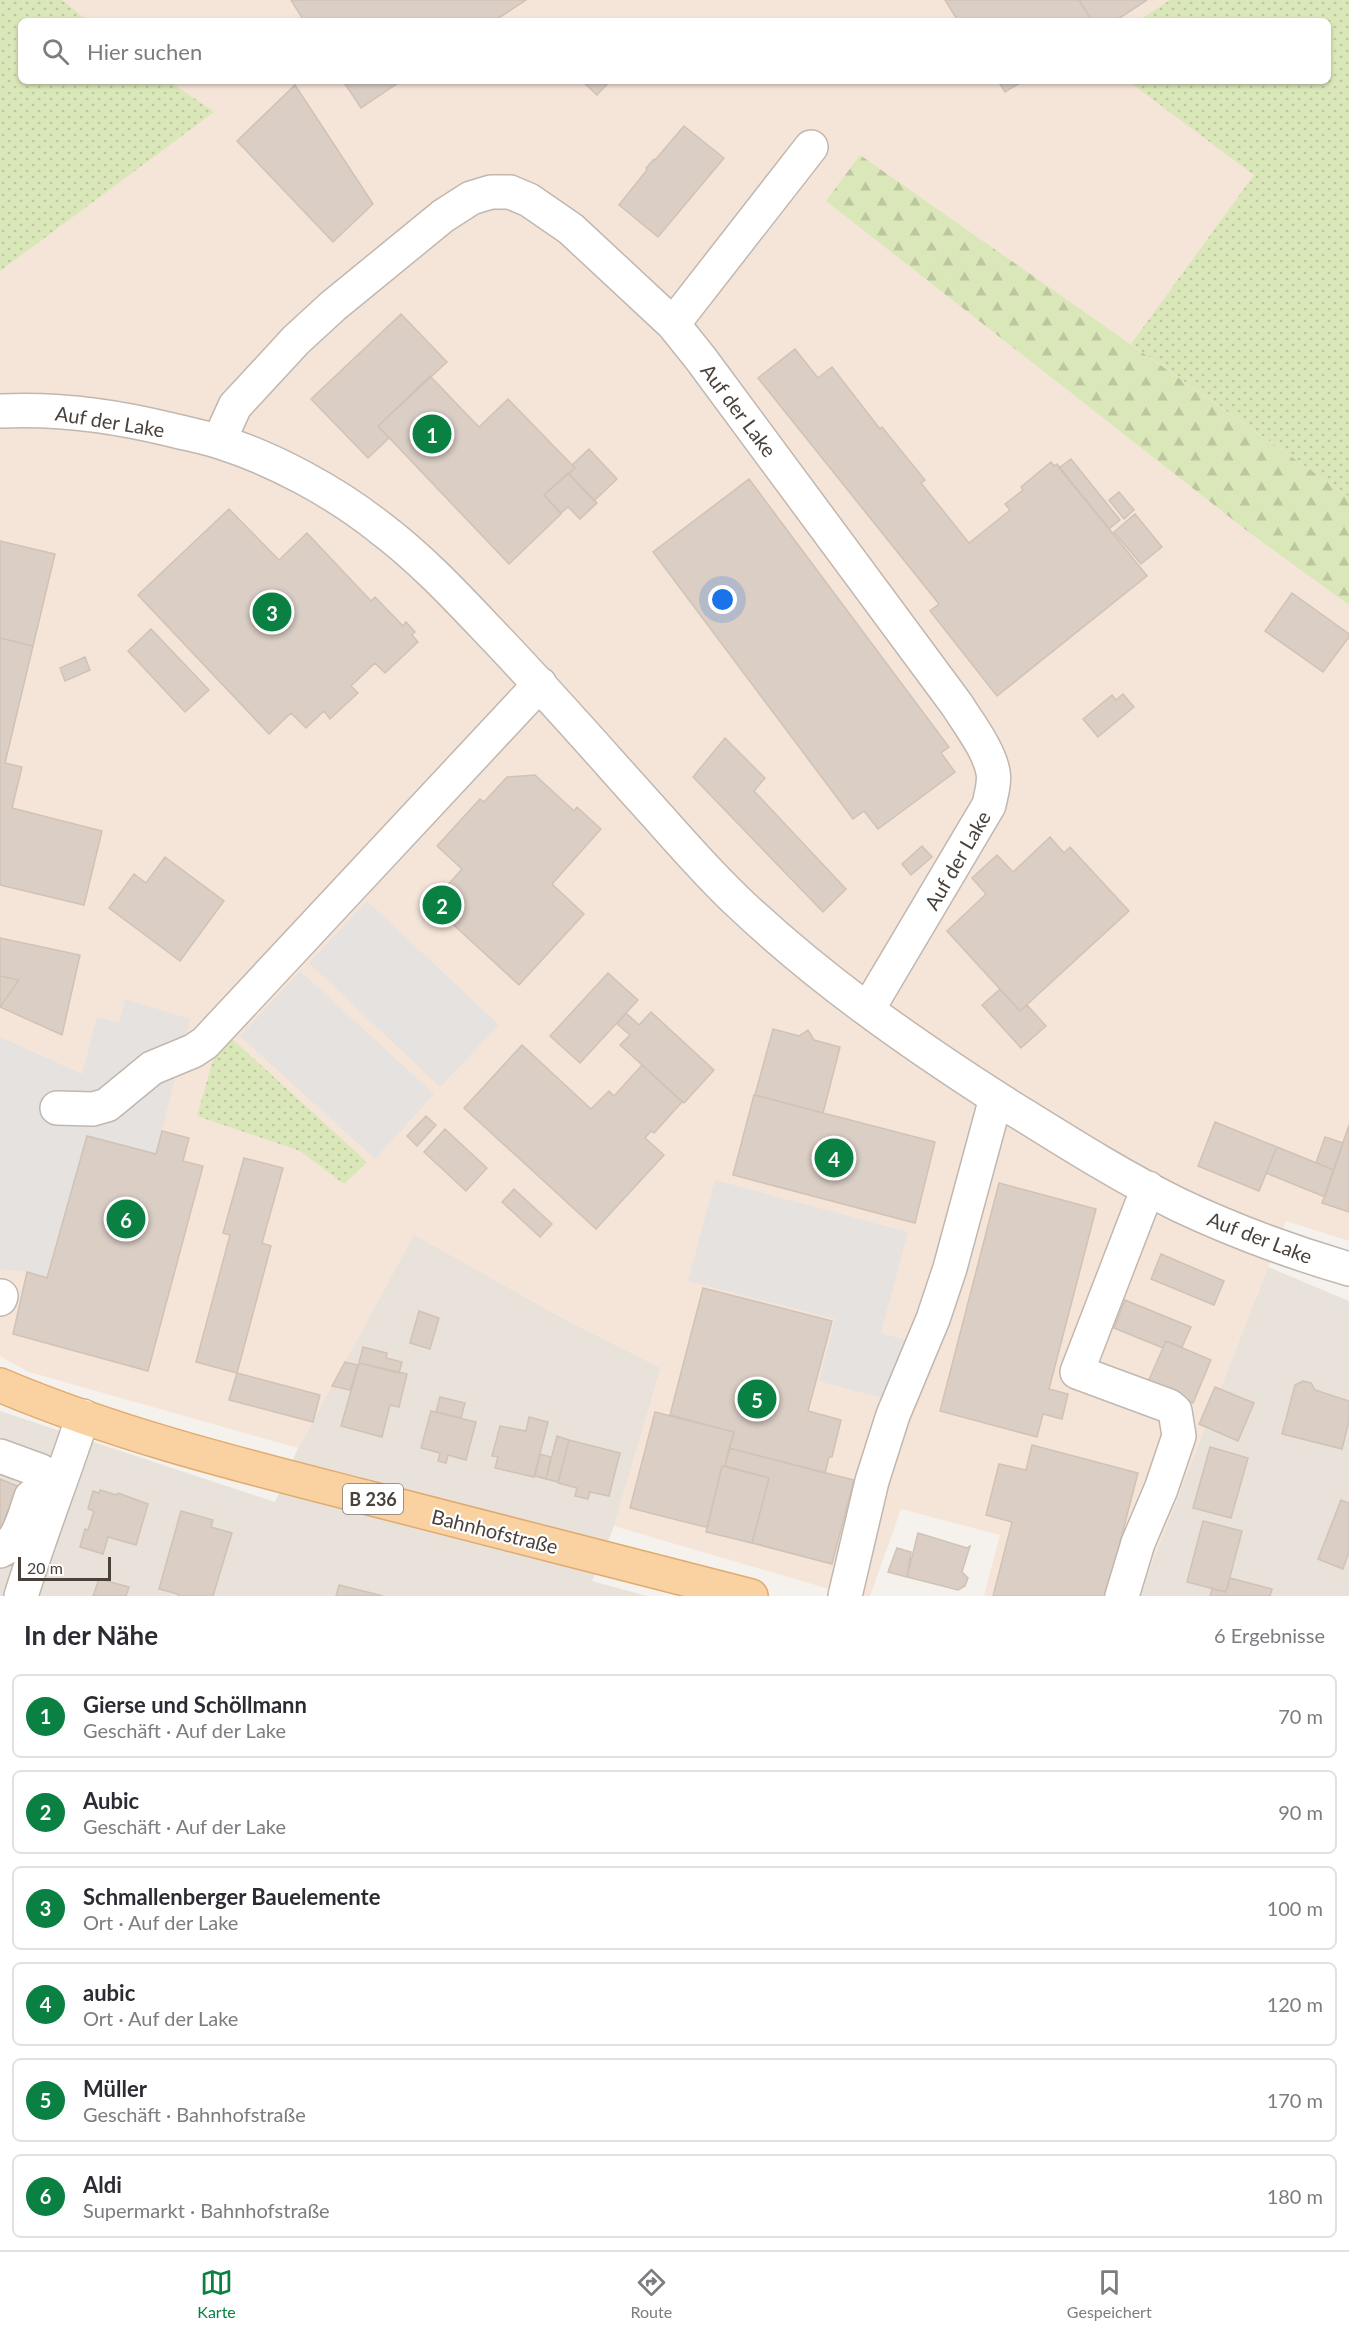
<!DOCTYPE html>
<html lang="de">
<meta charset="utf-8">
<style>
body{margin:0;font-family:Lato,sans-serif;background:#f7f7f7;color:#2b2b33}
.scale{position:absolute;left:18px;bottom:15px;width:93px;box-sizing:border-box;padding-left:6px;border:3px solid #4a413a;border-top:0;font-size:16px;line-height:21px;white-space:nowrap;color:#4a413a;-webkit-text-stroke:4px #fff;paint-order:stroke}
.you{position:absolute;left:723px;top:600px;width:21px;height:21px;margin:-15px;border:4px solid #fff;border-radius:50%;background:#1a73e8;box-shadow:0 0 0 9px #1a73e833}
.badge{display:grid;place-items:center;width:39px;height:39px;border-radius:50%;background:#0b8043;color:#fff;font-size:20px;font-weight:700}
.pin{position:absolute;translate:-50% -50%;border:3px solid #fff;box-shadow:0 2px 6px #0006}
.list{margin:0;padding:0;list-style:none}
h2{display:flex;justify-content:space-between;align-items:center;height:78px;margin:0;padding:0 24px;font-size:26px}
h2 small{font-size:20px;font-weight:400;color:#7c7c81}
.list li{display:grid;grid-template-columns:39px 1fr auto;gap:18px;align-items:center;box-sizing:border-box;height:84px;margin:0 12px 12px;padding:0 12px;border:2px solid #e1e1e2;border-radius:9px}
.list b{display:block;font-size:22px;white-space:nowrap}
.list p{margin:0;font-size:20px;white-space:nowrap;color:#7c7c81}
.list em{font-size:20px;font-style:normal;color:#7c7c81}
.icon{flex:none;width:33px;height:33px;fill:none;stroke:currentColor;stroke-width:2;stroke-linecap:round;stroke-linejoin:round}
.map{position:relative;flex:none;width:1349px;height:1596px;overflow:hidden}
.search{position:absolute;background:#fff;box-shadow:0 2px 4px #0004;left:18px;right:18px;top:18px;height:66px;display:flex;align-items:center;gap:15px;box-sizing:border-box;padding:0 21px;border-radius:9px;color:#7c7c81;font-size:22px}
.sheet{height:654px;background:#fff}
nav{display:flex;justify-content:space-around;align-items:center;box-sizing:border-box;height:84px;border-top:2px solid #e1e1e2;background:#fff;font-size:16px;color:#7c7c81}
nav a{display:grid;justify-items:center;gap:3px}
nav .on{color:#0b8043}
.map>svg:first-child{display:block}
</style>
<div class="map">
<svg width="1349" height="1596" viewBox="0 0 1349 1596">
<defs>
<pattern id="grass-dots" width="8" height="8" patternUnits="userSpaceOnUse" patternTransform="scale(1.5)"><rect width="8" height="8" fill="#dae7b8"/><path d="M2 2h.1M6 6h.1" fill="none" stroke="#bdc79f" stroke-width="1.8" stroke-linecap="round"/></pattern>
<pattern id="forest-firs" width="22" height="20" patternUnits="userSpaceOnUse" patternTransform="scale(1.5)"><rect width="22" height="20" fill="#dae7b8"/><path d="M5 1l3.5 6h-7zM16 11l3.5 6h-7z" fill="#bdc79f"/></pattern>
</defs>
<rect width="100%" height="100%" fill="#f5f1ec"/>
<path fill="#e9e2db" d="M414,1234l152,86 95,48 -47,158 -22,55 55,15h-647v-185l275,91 23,-54z
M1268,1267l81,34v295h-210z"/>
<path fill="#f5e5d9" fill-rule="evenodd" d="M0,0h1349v497l-488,-341 -35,45 425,333 98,71v636l-63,-20 -147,375h-155l16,-61 -99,-26 -31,87h-17l-239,-70 47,-158 -95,-48 -152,-85 -116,213 -269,-76 -29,-16zM21,21h1307v60h-1307z"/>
<path fill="url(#grass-dots)" d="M0,0h62l26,21h-67v60h148l45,31 -214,159z
M1170,0h179v497l-218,-153 123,-169 -126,-94h200v-60h-190z
M231,1038l136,124 -23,22 -44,-33 -103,-35 18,-63z"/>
<path fill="url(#forest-firs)" d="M860,155l489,342v108l-98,-71 -425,-333z"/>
<path fill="#e5e2e0" d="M367,901l132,124 -59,62 -131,-124z
M300,971l134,123 -59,65 -135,-123z
M125,999l65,20 -34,135 -69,-18 -40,142 -20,-6 -27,-3v-232l82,37 15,-57 22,6z
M715,1180l193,52 -27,101 24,7 -15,60 -71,-19 16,-62 -147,-38z"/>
<path fill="#dacec5" stroke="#d1c2b5" stroke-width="1.5" d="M291,0h235l-32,21h-190z
M945,0h134l13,21h-134z
M1079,0h68l-32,21h-23z
M343,81h58l-40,27z
M582,81h28l-13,14z
M998,81h25l-18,11z
M295,85l78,119 -40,38 -96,-101z
M684,126l40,32 -66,79 -39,-32 28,-35 -1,-2 8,-9 1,1z
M401,314l46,48 -69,64 11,12 -21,20 -57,-59z
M795,349l23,29 14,-11 48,62 2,-2 43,53 -4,3 48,60 41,-33 -5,-6 18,-14 -2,-3 30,-25 3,4 3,-2 90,112 -150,120 -67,-85 9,-7 -181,-226z
M430,376l49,51 29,-28 67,69 -31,27 17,19 -52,50 -131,-138z
M589,449l28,30 -23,22 -25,-27 6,-6 -3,-3z
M1071,459l49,61 -11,9 -50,-61z
M568,473l29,30 -17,16 -12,-12 -7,6 -17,-18z
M749,479l200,268 -8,6 14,19 -77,57 -14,-18 -11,8 -200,-267z
M1119,492l15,18 -10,9 -15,-19z
M229,509l50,51 28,-27 64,68 4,-4 28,29 3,-4 9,10 -3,3 6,7 -33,31 -10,-10 -24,23 7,7 -28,26 -6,-8 -18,17 -15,-15 -22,21 -131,-139z
M1135,514l27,33 -21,17 -27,-32z
M0,541l55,13 -22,92 -33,-8z
M1292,593l57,41v3l-26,35 -58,-41z
M151,629l58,61 -24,22 -57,-61z
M0,638l33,8 -28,117 17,4 -10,41 90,23 -18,74 -84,-20z
M85,657l5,13 -25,11 -5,-13z
M1123,694l11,13 -36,30 -15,-18 29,-24 4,5z
M725,738l40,40 -11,13 92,98 -23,23 -130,-135z
M535,775l39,36 3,-4 24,22 -49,55 32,30 -65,71 -88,-81 31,-35 -25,-23 43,-47 4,3 23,-25z
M1050,837l14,16 6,-6 59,64 -109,100 -73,-80 39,-37 -14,-16 25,-23 16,17z
M922,846l10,11 -21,18 -9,-11z
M165,857l59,44 -44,60 -71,-53 25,-34 12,9z
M0,938l80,17 -18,80 -62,-28 19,-27 -19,-4z
M608,973l30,27 -58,63 -30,-27z
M0,976l19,4 -19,27z
M1000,989l20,22 7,-6 19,21 -25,22 -39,-43z
M651,1012l63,58 -30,33 -64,-58 10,-10 -13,-11 9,-11 13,12z
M773,1029l26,7 9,-6 6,10 26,7 -17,66 -68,-18z
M522,1045l69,64 18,-18 5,5 28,-31 40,37 -28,31 -3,-2 -6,7 19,17 -68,74 -132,-121z
M754,1095l181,47 -20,81 -182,-48z
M426,1116l10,9 -19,21 -10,-10z
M1215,1122l62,25 -18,44 -61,-25z
M1349,1125v87l-27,-9z
M445,1129l42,39 -21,23 -42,-39z
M162,1131l27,7 -6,23 20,5 -55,205 -135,-37 14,-62 20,6 40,-142 69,18z
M1325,1137l18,6 -9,27 -18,-7z
M1277,1147l57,23 -9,27 -59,-24z
M244,1158l39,10 -21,75 9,3 -34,127 -41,-11 34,-127 -7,-2z
M999,1183l97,26 -47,180 19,5 -6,25 -19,-5 -6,23 -97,-26z
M514,1189l38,35 -12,13 -38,-35z
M1161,1254l63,27 -10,24 -63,-26z
M703,1288l129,33 -24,90 33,9 -9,37h-3l-4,16 -96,-25 5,-16 -64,-17z
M1125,1300l66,27 -9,20 -16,-6 -3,7 -49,-20z
M419,1311l20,7 -9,31 -20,-6z
M1166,1341l45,19 -18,43 -46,-19z
M363,1347l24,6 -1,5 16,4 -3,11 -40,-10z
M345,1362l13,3 -8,25 -18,-4z
M359,1363l48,11 -8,33 -9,-2 -8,32 -41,-11z
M237,1373l83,22 -7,27 -84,-22z
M1303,1381l8,2 4,7 34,11v20l-7,28 -60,-15 13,-49z
M1215,1387l39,16 -16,38 -39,-17z
M440,1397l25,6 -4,15 -25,-6z
M431,1411l45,11 -10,38 -18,-5 -2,8 -8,-2 2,-8 -19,-5z
M655,1412l79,20 -9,34h-3l-14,59 -3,2 -75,-19z
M529,1417l19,5 -14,55 -39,-9 3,-11 -6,-1 8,-30 26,5z
M557,1436l12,4 -11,42 -12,-3z
M569,1440l51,13 -11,43 -19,-4 -2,7 -13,-3 2,-8 -19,-5z
M1032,1445l106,28 -32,123h-113l19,-74 -26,-7 13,-51 27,6z
M1210,1447l38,11 -17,60 -38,-10z
M729,1448l125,32 -22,84 -80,-21 17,-65 -44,-12z
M540,1454l11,3 -5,22 -11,-3z
M722,1466l47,12 -17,65 -46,-11z
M0,1479l17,7 -16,43 -1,-1z
M100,1490l17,5 1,-2 30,11 -12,41 -28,-8 -5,17 -23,-7 5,-18 3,1 6,-19 -6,-2 5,-18 6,2z
M1341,1500l8,3v49l-6,17 -25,-10z
M181,1511l32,9 -2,7 21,6 -19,63h-35v-2l-19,-5z
M1203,1521l39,10 -16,61 -39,-10z
M918,1533l49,15 3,-2 -8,26 6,6 -3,8 -7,4 -51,-13z
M897,1548l14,4 -4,25 -19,-5z
M1230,1578l42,11 -2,7h-60l2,-7 14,3z
M99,1579l30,8 -3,9h-33z
M339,1585l44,11h-47z"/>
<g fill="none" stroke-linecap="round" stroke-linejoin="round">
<g stroke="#c1b7af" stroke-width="36">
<path id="minor" d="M673,324l138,-177
M0,411c58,-3 116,5 172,19 16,4 32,7 48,12 54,17 115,50 159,85 40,30 74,66 108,102 53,55 104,113 156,171 31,34 61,70 95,102 80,76 171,140 263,199 58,36 117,74 178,104 55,26 112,47 170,64
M219,441l16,-35 61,-66 37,-34 110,-90 28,-18 20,-6h19l19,8 42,29 102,95 28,35 256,346c12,19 32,45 36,67 2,10 -2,23 -4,33l-121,204
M57,1108l36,1 14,-4 45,-37 41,-17 12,-8 335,-359
M0,1299l1,-3
M0,1456l41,15
M0,1551c19,-8 25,-37 31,-54
M21,1596c19,-61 42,-119 62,-180
M845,1596l27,-115 21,-66 40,-96 17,-51 46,-170
M1122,1596l16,-53 23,-54 18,-53 -4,-25 -6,-5 -92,-34 71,-184"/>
</g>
<g stroke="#dfab70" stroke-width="36">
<path id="major" d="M0,1385c118,50 244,81 369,113 127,33 255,65 382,98"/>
</g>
<use href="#minor" stroke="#fff" stroke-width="33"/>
<use href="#major" stroke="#fad1a1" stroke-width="33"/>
</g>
<g text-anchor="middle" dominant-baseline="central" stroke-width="4.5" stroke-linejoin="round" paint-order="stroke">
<rect fill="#fff" stroke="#807a75" stroke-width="1.5" x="343" y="1484" width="60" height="30" rx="4.5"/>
<g font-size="18" font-weight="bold" fill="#4a413a">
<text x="373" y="1499">B 236</text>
</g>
<g font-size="20" fill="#4a413a" stroke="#fff">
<text transform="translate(739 410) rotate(53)">Auf der Lake</text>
<text transform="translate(110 421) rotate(9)">Auf der Lake</text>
<text transform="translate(957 860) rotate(-60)">Auf der Lake</text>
<text transform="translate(1260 1237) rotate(21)">Auf der Lake</text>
<text transform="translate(495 1531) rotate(14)">Bahnhofstraße</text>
</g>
</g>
</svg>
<div class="scale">20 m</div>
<div class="you"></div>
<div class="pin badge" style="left:432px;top:434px">1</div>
<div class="pin badge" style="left:442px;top:905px">2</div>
<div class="pin badge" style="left:272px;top:612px">3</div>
<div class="pin badge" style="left:834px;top:1158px">4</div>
<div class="pin badge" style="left:757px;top:1399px">5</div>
<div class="pin badge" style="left:126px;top:1219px">6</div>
<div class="search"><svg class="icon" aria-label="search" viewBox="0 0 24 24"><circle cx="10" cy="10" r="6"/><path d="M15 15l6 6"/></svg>Hier suchen</div>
</div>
<section class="sheet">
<h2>In der Nähe<small>6 Ergebnisse</small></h2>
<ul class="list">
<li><span class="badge">1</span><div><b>Gierse und Schöllmann</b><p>Geschäft · Auf der Lake</p></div><em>70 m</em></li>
<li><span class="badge">2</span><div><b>Aubic</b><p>Geschäft · Auf der Lake</p></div><em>90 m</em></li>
<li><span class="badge">3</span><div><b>Schmallenberger Bauelemente</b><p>Ort · Auf der Lake</p></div><em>100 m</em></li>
<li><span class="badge">4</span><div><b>aubic</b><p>Ort · Auf der Lake</p></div><em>120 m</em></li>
<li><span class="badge">5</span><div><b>Müller</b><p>Geschäft · Bahnhofstraße</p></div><em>170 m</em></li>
<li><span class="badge">6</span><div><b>Aldi</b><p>Supermarkt · Bahnhofstraße</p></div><em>180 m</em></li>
</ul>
</section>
<nav>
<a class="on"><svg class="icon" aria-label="map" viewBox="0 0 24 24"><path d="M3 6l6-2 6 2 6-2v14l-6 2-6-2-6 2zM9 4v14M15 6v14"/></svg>Karte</a>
<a><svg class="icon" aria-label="directions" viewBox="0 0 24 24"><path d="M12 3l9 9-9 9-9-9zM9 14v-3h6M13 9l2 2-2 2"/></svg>Route</a>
<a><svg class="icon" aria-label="saved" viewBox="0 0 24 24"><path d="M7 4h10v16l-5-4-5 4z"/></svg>Gespeichert</a>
</nav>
